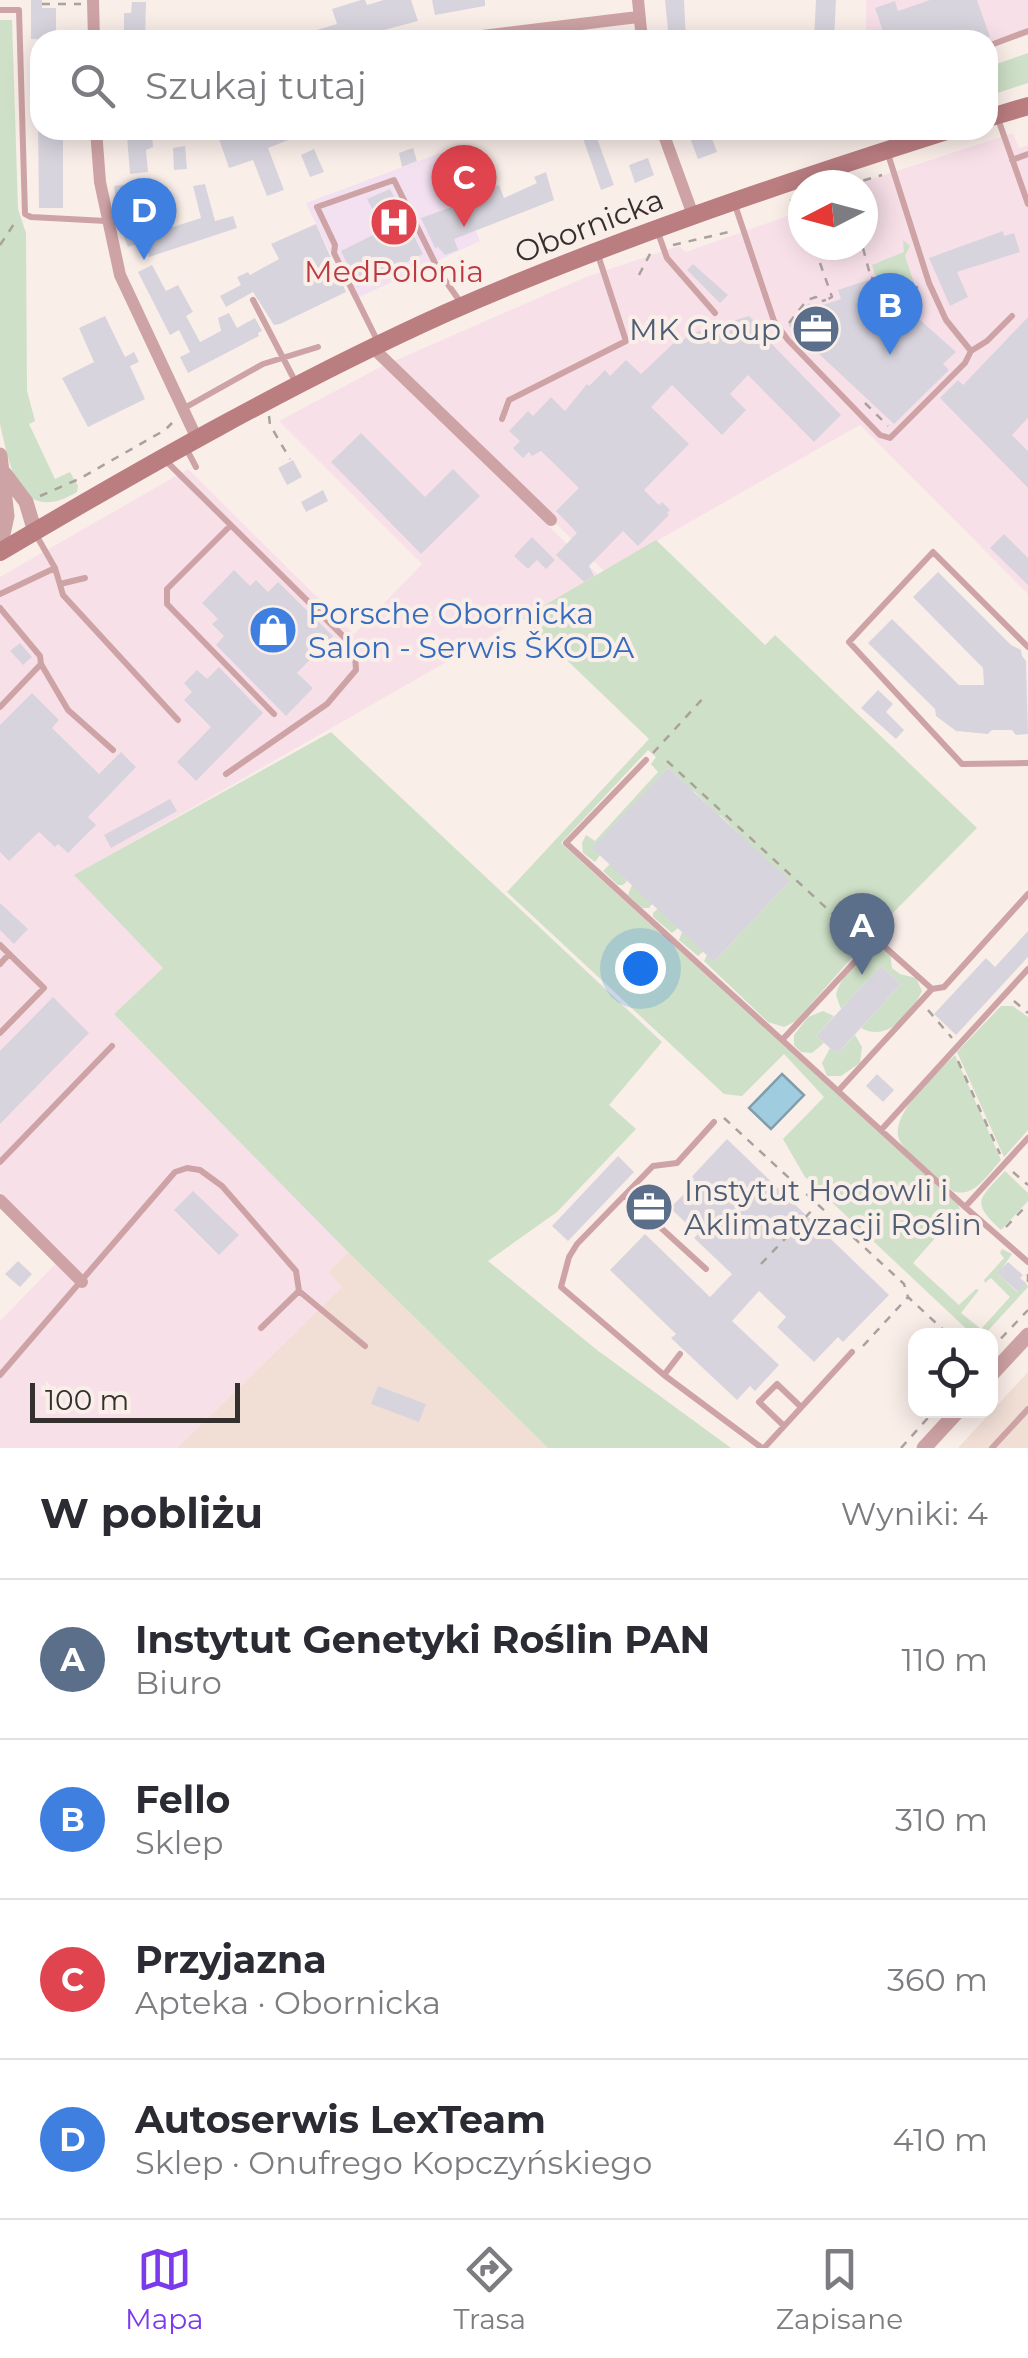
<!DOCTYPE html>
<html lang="pl">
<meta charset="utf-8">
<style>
body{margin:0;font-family:Montserrat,sans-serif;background:#f2f2f3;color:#2b2b33}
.controls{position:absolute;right:30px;bottom:30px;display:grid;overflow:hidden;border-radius:20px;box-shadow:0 5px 25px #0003}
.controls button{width:90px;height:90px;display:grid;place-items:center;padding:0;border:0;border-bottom:2px solid #e1e1e2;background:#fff;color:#2b2b33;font:50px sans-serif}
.compass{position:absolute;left:788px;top:170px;width:90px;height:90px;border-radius:50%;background:#fff;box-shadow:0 5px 25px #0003;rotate:264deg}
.scale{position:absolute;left:30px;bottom:25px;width:210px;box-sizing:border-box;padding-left:10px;border:5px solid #35302e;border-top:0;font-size:28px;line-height:35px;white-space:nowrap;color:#35302e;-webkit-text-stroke:8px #faeee9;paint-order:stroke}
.you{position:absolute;left:640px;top:968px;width:35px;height:35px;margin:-25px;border:8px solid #fff;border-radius:50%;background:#1a73e8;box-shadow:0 0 0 15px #1a73e833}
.badge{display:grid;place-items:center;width:65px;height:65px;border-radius:50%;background:#7c3aed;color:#fff;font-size:32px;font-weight:700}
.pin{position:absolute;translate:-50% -82px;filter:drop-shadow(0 2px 5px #0008)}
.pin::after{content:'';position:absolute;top:52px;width:35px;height:30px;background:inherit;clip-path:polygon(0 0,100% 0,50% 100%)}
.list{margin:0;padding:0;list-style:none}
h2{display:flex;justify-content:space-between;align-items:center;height:130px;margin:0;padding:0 40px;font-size:42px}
h2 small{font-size:32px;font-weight:400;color:#7c7c81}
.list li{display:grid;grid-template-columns:65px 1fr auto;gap:30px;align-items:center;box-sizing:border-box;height:160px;padding:0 40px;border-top:2px solid #e1e1e2}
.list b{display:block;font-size:38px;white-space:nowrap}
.list p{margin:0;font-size:32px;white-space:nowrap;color:#7c7c81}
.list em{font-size:32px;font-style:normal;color:#7c7c81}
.icon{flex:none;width:55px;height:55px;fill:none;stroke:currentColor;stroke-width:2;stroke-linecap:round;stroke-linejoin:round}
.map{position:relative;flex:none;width:1028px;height:1448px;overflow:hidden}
.search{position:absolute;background:#fff;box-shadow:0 5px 25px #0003;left:30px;right:30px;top:30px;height:110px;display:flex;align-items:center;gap:25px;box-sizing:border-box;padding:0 35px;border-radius:30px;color:#7c7c81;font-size:38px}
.sheet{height:770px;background:#fff}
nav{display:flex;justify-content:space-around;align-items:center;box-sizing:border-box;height:140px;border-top:2px solid #e1e1e2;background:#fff;font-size:28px;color:#7c7c81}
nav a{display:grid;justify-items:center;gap:5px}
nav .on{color:#7c3aed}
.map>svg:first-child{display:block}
</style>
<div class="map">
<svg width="1028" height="1448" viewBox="0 0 1028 1448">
<rect width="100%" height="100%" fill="#faeee9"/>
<path fill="#f8e0e9" d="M866,0h162v35l-40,13v-8h-122z
M1013,133l6,15 9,-3v449l-168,-169 -256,146 -212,-209 194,-85 93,-31 7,6 110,-39 -5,-6 12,-4v42h60v-60h-9z
M386,364l212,211 -523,300 88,93 -49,46 234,238 -20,20 14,15 -165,161h-177v-127l64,-66 -64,-63v-615l188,-108 166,165 68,-70 -143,-143z"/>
<path fill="#f1dfd6" d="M348,1252l200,196h-371l165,-161 -14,-15z
M1028,1372v76h-70z"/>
<path fill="#f3e0f1" d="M443,152l37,89 -127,59 -47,-97z"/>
<path fill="#cee0c7" d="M0,20h12l6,189 8,24 1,158 8,30 -6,3 26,55 15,-7 8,14 -1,6c-57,34 -67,-24 -77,-68z
M1028,53v30l-40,13v-29z
M903,240l7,6 -5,10 10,30 -4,2 -21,-11 -15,-2 -3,-10 32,-13z
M656,540l109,105 10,-10 202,193 -100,101 -81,92 -12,6 -16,-5 -64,-61 3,-6 8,6 74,-79 -91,74 -19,-16 3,-8 7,6 -19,-18 8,8 -6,5 -19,-16v-4l85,-80 -18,-18 -71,93h-7l-14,-13 4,-10 7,6 74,-81 -19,-19 -75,81 8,9 -4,4h-5l-15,-14 84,-85 -19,-18 -75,80 7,7 -5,7 -12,-9 -1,-10 4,-8 9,6 63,-69 -7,-8 5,-7 -8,-7 -87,93 397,361 2,6 -47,53 46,42 17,-16 3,1 -18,23 20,16 29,-32 -19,-19 -6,5 -1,-3 20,-22 -4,-5 2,-4 10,5 -14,20 19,18 9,-9 2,4 -44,48h-11l-168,-158 -22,-38 41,-42 -40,-43 -42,42 -18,-2 -217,-202 142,-153 -126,-121z
M331,732l331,310 -53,63 27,24 -79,83 -69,49 109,89 134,98h-183l-200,-196 -234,-238 49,-46 -89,-93z
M877,948l13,5 2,15 8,6 16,4 6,13c-10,22 -35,52 -61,37l40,-44 -20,-18 -40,43 -5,-14c4,-18 24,-40 41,-47z
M1001,1006h12l15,11v113l-24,27 -47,-105z
M823,1011l11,5 -18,20 8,7 -12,10 -11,-1 -7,-7v-10l14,-18z
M855,1035l7,12 -2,16 -19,13h-14l-5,-13 8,-15 7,6z
M955,1055l46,105c-13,14 -27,39 -48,31 -14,-13 -43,-33 -52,-48 -17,-25 37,-71 54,-88z
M1005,1171l23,22v8l-27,29c-31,-28 -22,-31 4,-59z"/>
<path fill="#a0ccdf" stroke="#809daa" stroke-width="2.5" d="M782,1074l22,21 -33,34 -22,-21z"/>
<path fill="#d8d4de" d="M31,0h11v8h14v32l-25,-1z
M361,0h4l2,5 17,-5h27l7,21 -72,19h-52l-1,-3 44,-13 -5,-15z
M432,0h53v6l-50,9z
M665,0h19l2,40h-17z
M816,0h20l-2,40h-20z
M930,0h47l13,37 -104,3 -11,-32 20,-7 3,10z
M132,2h14l-1,38h-21v-27h7z
M38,130h25v78h-24z
M251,130h63l-46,18 16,42 -17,6 -14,-36 -24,8 -10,-29z
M580,130h14l20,55 -13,5z
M687,130h22l8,22 -19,7z
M152,134l1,13 -7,3 2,22 -18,2 -3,-38z
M185,146l2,23 -13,1 -1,-22z
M413,148l4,13 -15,6 -3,-14z
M314,149l10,23 -14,5 -9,-22z
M648,158l6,17 -19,8 -6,-18z
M546,172l8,28 -100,39 4,11 -13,5 -7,-8 -3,1 -14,-30 42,-15v-3l36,-15 5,13 33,-15 -3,-6z
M129,184l2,14 33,-6 6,36 31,-10 -8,-32 12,-2 10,37 18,-5 4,12 -88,29 -4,-16 -17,6 -5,-12 18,-6 -6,-19 -17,3 -4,-27z
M390,189l33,65 -38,19 2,3 -29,11 -17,-36 42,-21 -16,-31z
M316,224l30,68 -66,32 -6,1 -21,-33 -27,15 -6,-11 21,-11 -4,-8 11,-5 2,3 29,-16 -8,-15z
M1003,231l1,5 10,-3 6,19 -63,20 11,25 -18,9 -21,-48z
M693,264l35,31 -8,8 -33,-33z
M152,265l14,26 12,-6 15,27 -7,4 14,26 21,-11 -3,-13 11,-5 8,15 18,-10 7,13 -4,2 1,3 -71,37 -8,-16 10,-5 -11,-22 -9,5 -32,-63z
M871,279l16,1 17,9 10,11 5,19 37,33 -13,12 6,6 -55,54 -106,-99 21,-22 5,5 27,-9 -3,-9z
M105,316l20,41 9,-5 5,10 -9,4 15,33 -57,28 -26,-49 32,-16 -15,-34z
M749,316l16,15 -3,3 79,81 -27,27 -66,-67 -18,19 16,16 -24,25 -50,-50 -21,22 38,37 -45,46 15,15 3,-3 8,8 -3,3 2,2 -31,31 -15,-15 -34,35 5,10 -10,6 -28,-27 21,-22 -21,-22 23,-23 -38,-37 -9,5 -3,-4 -6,6 -10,-10 7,-7 -11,-10 19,-20 5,5 18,-19 14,14 22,-27 2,2 16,-16 5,6 16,-16 15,14 36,-34 3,3 10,-9z
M1028,317v101l-16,17 16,16v37l-88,-90 18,-18 5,5z
M361,433l64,64 28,-28 27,27 -59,58 -90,-92z
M293,460l9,17 -15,8 -9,-17z
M323,490l5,11 -22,11 -5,-10z
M1004,534l24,24v27l-38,-37z
M532,537l23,23 -9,9 -9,-9 -9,9 -14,-13z
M234,570l16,16 6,-6 12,12 10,-10 55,54 -36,37 16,15 -27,28 -70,-71 8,-9 -12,-12 6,-5 -16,-16z
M938,572l73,73 10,5 1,6 4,5 2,73 -12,1 -4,-5h-20l-4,4 -32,-3 -20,-15 -1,-7 -67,-66 24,-24 67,66h25l-1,-17 -70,-71z
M20,643l12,14 -9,8 -13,-14z
M219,667l44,46 -67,68 -19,-19 34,-35 -27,-27 8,-8 -8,-9 13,-13 10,9z
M878,690l15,14 -7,8 18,18 -8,9 -35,-31z
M32,693l27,27 -7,8 47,46 22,-22 15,15 -48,50 8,8 -28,28 -10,-9 -3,3 -16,-15 -30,29 -9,-9v-127z
M668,768l122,113 -76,81 -122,-114z
M170,799l7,12 -66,37 -7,-13z
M0,903l28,26 -14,15 -14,-14z
M1028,931v26l-72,78 -22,-21 52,-56 9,9z
M881,966l20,18 -64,70 -21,-18z
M53,997l36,36 -89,91v-73z
M877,1074l17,16 -11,12 -17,-16z
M727,1139l162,156 -46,47 -5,-5 -24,25 -37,-35 9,-10 -27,-26 -27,30 47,44 -24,26 -5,-5 -13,14 -66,-62 5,-4 -66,-64 35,-36 65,63 22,-23 -38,-36 4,-4 -28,-26 20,-20 -5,-4z
M618,1156l16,16 -66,69 -16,-15z
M193,1191l46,44 -20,20 -45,-45z
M18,1261l14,13 -12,13 -15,-13z
M1008,1262l15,13 -3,3 6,5 -8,9 -21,-19z
M378,1386l48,18 -7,18 -48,-18z"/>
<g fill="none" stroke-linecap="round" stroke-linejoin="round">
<path stroke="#aaa19d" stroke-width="2.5" stroke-dasharray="8 8" stroke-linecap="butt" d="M42,4h39
M848,185l34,-10
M790,201l13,-4
M0,245l16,-24
M673,245l60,-14
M863,248l9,34 3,-1
M820,263l12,34 -6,3 1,4
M639,275l12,-23
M871,278l23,2 15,10 9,-3
M789,323l18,-23 9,-3 2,5 8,-2
M865,403l23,23
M269,416l1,9 20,34
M40,496l39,-17 86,-49 7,-7
M653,753l53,-58
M667,761l194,179
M1014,1001l14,12
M928,1010l24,28
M958,1061l42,93
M724,1118l180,166 4,13
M1013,1172l15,13
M1006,1227l22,-23
M761,1264l55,-58
M1028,1274v8
M863,1346l45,-49 42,39
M990,1350l38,-40
M990,1399l10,-10
M973,1417l6,-7
M901,1448l34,-38"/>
<path stroke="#cea3a5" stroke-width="6" d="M0,10h19l6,204 6,3 75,4
M988,46l40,-15
M997,116l31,88
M895,130l5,15
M1012,160l16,-6
M735,205l39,116 14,19 92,95 10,3 75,-75 6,-12 -25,-31 -17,-37 -42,-132
M657,230l10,28 48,55
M253,300l42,81
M379,344l-45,-91 1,-8 -18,-38 77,-27 46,93 21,30
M971,351l16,-10 25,-25
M188,406l75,-42 55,-17
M502,419l7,-19 117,-59 -29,-89
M187,450l9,17
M165,460l185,183 5,11 1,16 -29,34 -101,70
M230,526l-63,63v15l107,110
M35,533l20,35 8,27 115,125
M60,584l25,-6
M0,594l55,-26
M0,608l40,48 1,8 27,46 45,40
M1028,647l-95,-95 -84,90 113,122 66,-1
M0,707l41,-43
M646,760l-80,83 399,364
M0,945l44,43 -44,45
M0,964l9,-10
M932,989l12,-2 84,-93
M783,1039l93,-100 56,50 -93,101
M882,1129l146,-160
M1028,1138l-63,69 63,55
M0,1162l112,-116
M625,1195l81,74
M299,1291l66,55
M680,1354l-16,21 98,73
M0,1375l175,-203 12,-4 13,2 22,16 74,85 3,20 -38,37
M664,1375l-103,-88 8,-30 8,-13 76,-78 24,-3 37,-41
M783,1425l-24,-23 18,-18 24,23
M764,1448l88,-96
M992,1448l36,-39"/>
<path stroke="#cea3a5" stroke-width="12" d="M93,0l1,40
M638,0l4,40
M450,40l188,-23
M96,130l4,52 20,93 78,166
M662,130l31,85
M373,348l178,172
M0,1200l82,82"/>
<path stroke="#cea3a5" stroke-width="15" d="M0,455l7,61 -7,32
M5,474l21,28 9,30
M990,1376l38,-41
M924,1448l35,-38"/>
<path stroke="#ba7d80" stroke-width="18" d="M988,118l40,-12
M0,552c144,-85 293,-170 446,-239 164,-72 334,-129 504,-183"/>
</g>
<defs>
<g id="hospital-disc" transform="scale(2.5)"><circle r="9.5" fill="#e0444e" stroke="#faeee9"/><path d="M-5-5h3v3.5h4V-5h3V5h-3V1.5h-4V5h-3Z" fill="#fff"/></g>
<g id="office-disc" transform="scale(2.5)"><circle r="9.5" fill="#5c6f8a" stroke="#faeee9"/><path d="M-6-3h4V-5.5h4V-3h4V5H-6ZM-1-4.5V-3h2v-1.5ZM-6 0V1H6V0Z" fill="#fff"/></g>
<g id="shop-disc" transform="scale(2.5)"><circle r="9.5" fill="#3f7fe0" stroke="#faeee9"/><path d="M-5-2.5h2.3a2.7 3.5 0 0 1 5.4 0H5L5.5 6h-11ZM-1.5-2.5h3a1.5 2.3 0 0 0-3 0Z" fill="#fff"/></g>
</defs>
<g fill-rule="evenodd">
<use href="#hospital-disc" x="394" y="222"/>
<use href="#office-disc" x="816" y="329"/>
<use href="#shop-disc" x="273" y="630"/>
<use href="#office-disc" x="649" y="1207"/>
</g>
<g text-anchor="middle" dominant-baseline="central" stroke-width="8" stroke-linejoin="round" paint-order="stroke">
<g font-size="30" fill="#35302e" stroke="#faeee9">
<text transform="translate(589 226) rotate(-21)">Obornicka</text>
</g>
<g font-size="30" fill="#be3a42" stroke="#faeee9">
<text x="394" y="271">MedPolonia</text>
</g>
<g font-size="30" fill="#4e5e75" stroke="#faeee9" text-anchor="end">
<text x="781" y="329">MK Group</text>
<text x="684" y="1190" text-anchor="start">Instytut Hodowli i<tspan x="684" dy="34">Aklimatyzacji Roślin</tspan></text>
</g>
<g font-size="30" fill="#366cbe" stroke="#faeee9" text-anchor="start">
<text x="308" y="613">Porsche Obornicka<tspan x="308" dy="34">Salon - Serwis ŠKODA</tspan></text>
</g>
</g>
</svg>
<div class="controls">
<button><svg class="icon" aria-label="locate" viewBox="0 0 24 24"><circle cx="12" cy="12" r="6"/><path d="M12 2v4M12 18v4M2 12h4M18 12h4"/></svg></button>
</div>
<svg class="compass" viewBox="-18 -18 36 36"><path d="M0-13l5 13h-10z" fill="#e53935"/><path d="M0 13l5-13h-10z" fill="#7c7c81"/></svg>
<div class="scale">100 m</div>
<div class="you"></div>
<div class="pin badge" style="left:862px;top:975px;background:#5c6f8a">A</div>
<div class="pin badge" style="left:890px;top:355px;background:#3f7fe0">B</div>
<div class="pin badge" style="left:464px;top:227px;background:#e0444e">C</div>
<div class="pin badge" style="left:144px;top:260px;background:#3f7fe0">D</div>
<div class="search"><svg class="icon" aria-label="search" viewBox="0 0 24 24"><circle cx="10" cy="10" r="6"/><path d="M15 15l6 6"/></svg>Szukaj tutaj</div>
</div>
<section class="sheet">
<h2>W pobliżu<small>Wyniki: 4</small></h2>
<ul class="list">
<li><span class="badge" style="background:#5c6f8a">A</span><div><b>Instytut Genetyki Roślin PAN</b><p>Biuro</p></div><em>110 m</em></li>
<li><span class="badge" style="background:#3f7fe0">B</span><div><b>Fello</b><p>Sklep</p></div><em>310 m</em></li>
<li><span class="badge" style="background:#e0444e">C</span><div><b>Przyjazna</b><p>Apteka · Obornicka</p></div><em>360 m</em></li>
<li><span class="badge" style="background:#3f7fe0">D</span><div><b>Autoserwis LexTeam</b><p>Sklep · Onufrego Kopczyńskiego</p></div><em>410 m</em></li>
</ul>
</section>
<nav>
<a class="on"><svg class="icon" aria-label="map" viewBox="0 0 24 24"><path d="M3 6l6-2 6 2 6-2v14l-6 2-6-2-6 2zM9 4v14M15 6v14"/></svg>Mapa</a>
<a><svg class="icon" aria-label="directions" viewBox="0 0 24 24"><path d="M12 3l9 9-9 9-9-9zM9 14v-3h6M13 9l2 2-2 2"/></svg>Trasa</a>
<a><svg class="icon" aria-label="saved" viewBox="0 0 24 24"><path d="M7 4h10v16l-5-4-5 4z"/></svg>Zapisane</a>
</nav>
